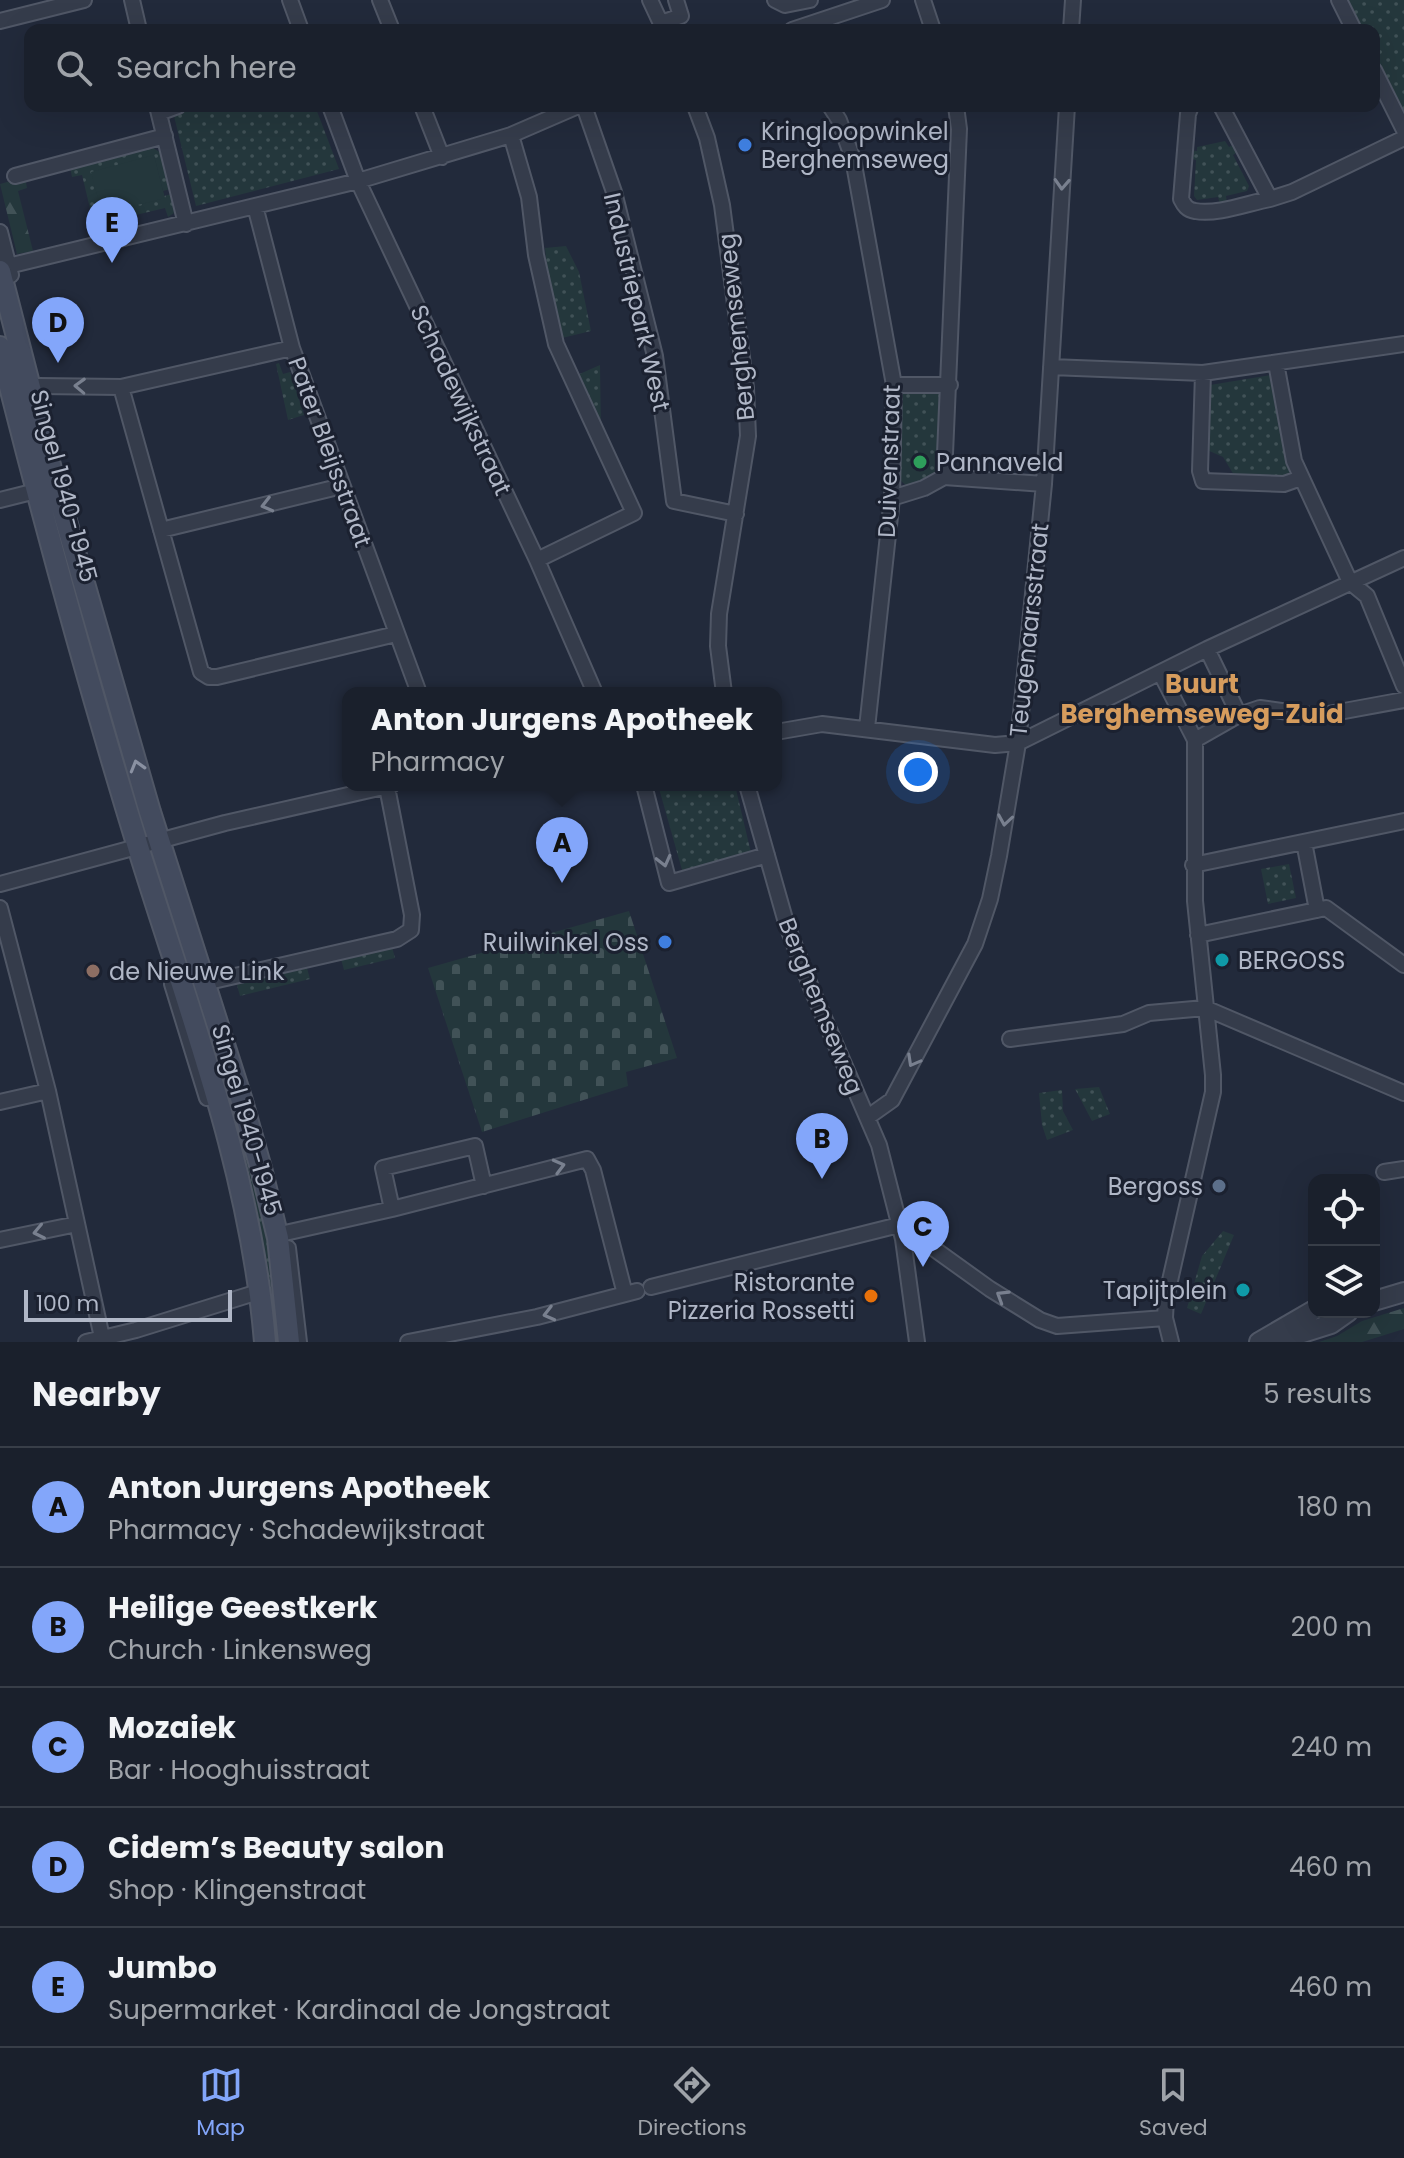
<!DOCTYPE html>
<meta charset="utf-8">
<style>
body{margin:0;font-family:Poppins,sans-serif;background:#232834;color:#f1f3f6}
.controls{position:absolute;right:24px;bottom:24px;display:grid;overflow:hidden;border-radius:16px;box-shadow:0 8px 32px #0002}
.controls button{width:72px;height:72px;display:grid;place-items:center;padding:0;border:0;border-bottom:2px solid #383e48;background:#1a202c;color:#f1f3f6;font:40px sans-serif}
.scale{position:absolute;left:24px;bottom:20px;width:208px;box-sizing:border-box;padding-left:8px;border:4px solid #b0b7c7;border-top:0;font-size:22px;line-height:28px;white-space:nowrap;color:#b0b7c7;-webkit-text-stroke:6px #1b2130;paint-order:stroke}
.you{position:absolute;left:918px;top:772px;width:28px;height:28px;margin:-20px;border:6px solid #fff;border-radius:50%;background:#1a73e8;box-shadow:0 0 0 12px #1a73e833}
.badge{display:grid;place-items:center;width:52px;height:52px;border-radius:50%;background:#83a6fa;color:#111;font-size:26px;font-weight:700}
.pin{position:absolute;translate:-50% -66px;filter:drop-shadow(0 2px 4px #0008)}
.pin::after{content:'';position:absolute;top:42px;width:28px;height:24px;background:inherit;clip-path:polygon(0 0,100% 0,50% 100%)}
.popup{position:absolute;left:342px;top:687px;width:440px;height:104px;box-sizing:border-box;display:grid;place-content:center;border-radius:16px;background:#1a202c;filter:drop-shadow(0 2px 6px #0005);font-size:26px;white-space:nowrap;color:#9fa3a9}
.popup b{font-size:30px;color:#f1f3f6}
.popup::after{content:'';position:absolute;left:50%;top:100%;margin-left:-16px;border:16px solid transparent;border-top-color:#1a202c}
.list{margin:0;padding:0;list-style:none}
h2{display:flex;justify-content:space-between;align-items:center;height:104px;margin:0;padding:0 32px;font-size:34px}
h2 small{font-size:26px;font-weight:400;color:#9fa3a9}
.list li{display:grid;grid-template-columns:52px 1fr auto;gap:24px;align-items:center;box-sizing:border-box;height:120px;padding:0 32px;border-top:2px solid #383e48}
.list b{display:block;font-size:30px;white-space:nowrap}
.list p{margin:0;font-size:26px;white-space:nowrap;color:#9fa3a9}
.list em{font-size:26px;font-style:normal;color:#9fa3a9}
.icon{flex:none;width:44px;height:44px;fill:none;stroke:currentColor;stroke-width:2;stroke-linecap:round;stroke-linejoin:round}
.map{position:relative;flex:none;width:1404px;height:1342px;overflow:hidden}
.search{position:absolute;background:#1a202c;box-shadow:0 8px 32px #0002;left:24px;right:24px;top:24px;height:88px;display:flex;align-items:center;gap:20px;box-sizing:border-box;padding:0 28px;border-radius:16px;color:#9fa3a9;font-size:30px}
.sheet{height:704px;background:#1a202c}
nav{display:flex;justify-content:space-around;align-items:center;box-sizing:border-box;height:112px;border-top:2px solid #383e48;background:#1a202c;font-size:22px;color:#9fa3a9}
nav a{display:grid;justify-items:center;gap:4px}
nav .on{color:#83a6fa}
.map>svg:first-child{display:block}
</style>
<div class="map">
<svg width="1404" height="1342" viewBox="0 0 1404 1342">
<defs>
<pattern id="grass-dots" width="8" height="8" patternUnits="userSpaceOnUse" patternTransform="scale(2)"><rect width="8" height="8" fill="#24373c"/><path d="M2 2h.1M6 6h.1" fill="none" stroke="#415257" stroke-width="1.8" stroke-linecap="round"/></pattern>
<pattern id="forest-firs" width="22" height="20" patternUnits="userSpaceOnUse" patternTransform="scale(2)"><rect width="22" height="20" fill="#24373c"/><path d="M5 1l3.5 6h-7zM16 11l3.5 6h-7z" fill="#415257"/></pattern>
<pattern id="cemetery-stones" width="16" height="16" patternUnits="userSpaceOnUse" patternTransform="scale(2)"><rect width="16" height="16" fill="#24373c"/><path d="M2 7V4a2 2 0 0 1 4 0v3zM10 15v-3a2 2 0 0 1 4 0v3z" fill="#415257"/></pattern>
</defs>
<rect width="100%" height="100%" fill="#222a3b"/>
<path fill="url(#grass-dots)" d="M1344,0h60v114l-30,-58v-26h-14z
M198,106h117l24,63 -143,37 -22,-90z
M1225,141l4,6 6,-3 4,7 -6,4 16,31 -2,5 -21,5 1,7 -7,1 -2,-7 -21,3 -3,-4 2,-36 -7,-2 1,-8 7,1v-4z
M150,146l11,7 9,36 -7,2 -9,-35 -51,58 68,-20 3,19 -6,4 -3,-9 -71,17 -12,-50 -10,2 -2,-10z
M566,246l13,26 12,59 -29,7 -13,-51 -4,-39z
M279,363l4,11 7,-2 14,43 -16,5 -12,-56z
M600,365l1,65 -26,-54z
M1271,375c3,17 20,89 18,100l-9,2 -46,-2 -11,-18 -16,-7 3,-65z
M942,390l-2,76 -9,12 -23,9 -8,-7 2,-88z
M658,785h77l17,72 -68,20z
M1289,864l7,34 -28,6 -7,-35z
M164,874l94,297 27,171h-11l-8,-71 -114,-393z
M392,947l3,11 -51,12 -3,-11z
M307,968l3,11 -70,17 -3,-11z
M1099,1087l11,27 -18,7 -17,-32z
M1062,1090l1,21 10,19 -26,10 -5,-15 -3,-32z
M1223,1231l11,4 -33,79 -14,-6 15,-52z"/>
<path fill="url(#forest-firs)" d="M25,177l2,11 -9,3 15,60 -16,3 -17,-70z
M1404,1308v21l-42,13h-43l18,-6 25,-15z"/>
<path fill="url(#cemetery-stones)" d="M629,911l48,147 -51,14 2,14 -146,46 -54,-164z"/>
<path fill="#24373c" d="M154,155l11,43 -63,16 -11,-42z"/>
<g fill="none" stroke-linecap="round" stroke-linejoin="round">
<g stroke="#505766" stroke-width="18">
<path id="minor" d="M132,0l7,30
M290,0l11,30
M380,0l12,30
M650,0l14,30
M775,0l10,5 25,-5
M923,0l10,30
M1339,0l15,30
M0,21l84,-21
M661,23l20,-7 -5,-16
M792,30l90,-30
M1071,30l2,-30
M1374,70l30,60
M157,106l29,118
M330,106l28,75 179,379 58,133
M422,106l20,51
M584,106l30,86 41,164 19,145 62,13
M695,106l12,32 15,67 24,183 2,48 -29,178 -1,32 6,47
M830,106l9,14 14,39 41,226 -2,113 -25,230
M1191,106l-3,8 -7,85c3,6 6,11 14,12 23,4 53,-8 75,-12l-49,-93
M159,113l19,-7
M511,135l18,62 7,58 20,89 78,169 -97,47
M15,176l150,-40
M1270,199l22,-7 112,-54
M255,206l37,142 127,345
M0,232l11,43
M0,268l358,-87 153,-46 67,-29
M1276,363l18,98 56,121 17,14 37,90
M1051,367l152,6 201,-29
M1203,373l-3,98 3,10 81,3 17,-6
M894,385h56
M39,386l82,1 171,-39
M121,387l80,285 8,5h8l179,-43
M944,477l15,-348 -3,-23
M892,498l32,-10 20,-11 100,7
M0,500l36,-9
M161,530l181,-44
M1207,649l32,66
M1161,674l34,66v161l18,174v17l-47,206 -1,20 6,24
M776,732l46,-8 173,21 23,-2 189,-94 197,-91
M1195,740l44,-25 21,-7 57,8 87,-16
M644,785l25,98 98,-28
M747,785l40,141 25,64 67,155 24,94 14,103
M1304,842l13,68
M1193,865l211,-44
M0,884l225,-61 167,-38
M0,908l48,183 55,251
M1198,935l128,-27 78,57
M213,981l184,-42 14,-9 1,-15 -25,-128
M172,984l35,114
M1010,1039l113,-15 26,-11 56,-5 199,85
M0,1102l48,-11
M868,1117l24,-17 83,-156 15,-45 9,-43 19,-113 26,-259 23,-378
M1384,1172l20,-3
M392,1209l-9,-41 92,-22 9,40
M285,1233l107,-24 195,-50 6,11 32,124
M903,1239l16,-1 71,51 50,31 17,6 108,-8
M0,1240l77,-16
M288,1248l11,94
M651,1287l248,-62
M86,1342l50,-12 125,-39
M408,1342l129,-25 100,-26"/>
</g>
<g stroke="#505766" stroke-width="22">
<path id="tertiary" d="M1374,1301l30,-9
M1259,1342l55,-32
M1274,1342l57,-18 17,-12"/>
</g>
<g stroke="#505766" stroke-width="24">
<path id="secondary" d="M0,271l51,198 99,343 92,289 20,71 16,66 11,104
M0,347c42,168 88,337 139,503 50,162 112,321 126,492"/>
</g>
<use href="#minor" stroke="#353c4b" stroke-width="14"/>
<use href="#tertiary" stroke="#353c4b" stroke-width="18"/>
<use href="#secondary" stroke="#434b5e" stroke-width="20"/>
</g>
<defs><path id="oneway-chevron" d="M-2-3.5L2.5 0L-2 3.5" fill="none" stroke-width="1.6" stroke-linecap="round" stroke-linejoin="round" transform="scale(2)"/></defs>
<g stroke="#79808f">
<use href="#oneway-chevron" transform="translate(1062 184) rotate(93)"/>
<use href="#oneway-chevron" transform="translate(80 386) rotate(-178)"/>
<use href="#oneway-chevron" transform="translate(267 505) rotate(166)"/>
<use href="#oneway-chevron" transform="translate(1005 820) rotate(99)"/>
<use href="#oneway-chevron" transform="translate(664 861) rotate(76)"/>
<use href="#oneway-chevron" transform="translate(913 1061) rotate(119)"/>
<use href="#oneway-chevron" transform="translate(559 1166) rotate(-15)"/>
<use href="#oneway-chevron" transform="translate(39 1232) rotate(168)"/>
<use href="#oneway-chevron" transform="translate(1002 1296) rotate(-148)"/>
<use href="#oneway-chevron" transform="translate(549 1314) rotate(166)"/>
</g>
<use stroke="#8a91a2" href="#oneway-chevron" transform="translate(137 766) rotate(-106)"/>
<g fill="#3f7fe0" stroke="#1b2130" stroke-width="3">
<circle cx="745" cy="145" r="8"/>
<circle cx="665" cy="942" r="8"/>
</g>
<circle fill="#2e9e5b" stroke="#1b2130" stroke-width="3" cx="920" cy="462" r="8"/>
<g fill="#0f9aa8" stroke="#1b2130" stroke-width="3">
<circle cx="1222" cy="960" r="8"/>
<circle cx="1243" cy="1290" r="8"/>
</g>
<circle fill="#8d6e63" stroke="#1b2130" stroke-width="3" cx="93" cy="971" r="8"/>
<circle fill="#5c6f8a" stroke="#1b2130" stroke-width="3" cx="1219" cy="1186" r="8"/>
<circle fill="#e8710a" stroke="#1b2130" stroke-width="3" cx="871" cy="1296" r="8"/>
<g text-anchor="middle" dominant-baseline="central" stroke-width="6" stroke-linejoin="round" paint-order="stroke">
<g font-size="24" fill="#b0b7c7" stroke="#1b2130" text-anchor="start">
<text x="761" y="131">Kringloopwinkel<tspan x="761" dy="28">Berghemseweg</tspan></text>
<text x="936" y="462">Pannaveld</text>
<text x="649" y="942" text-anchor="end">Ruilwinkel Oss</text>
<text x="1238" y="960">BERGOSS</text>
<text x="109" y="971">de Nieuwe Link</text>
<text x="1203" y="1186" text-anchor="end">Bergoss</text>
<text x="855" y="1282" text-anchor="end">Ristorante<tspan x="855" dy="28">Pizzeria Rossetti</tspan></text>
<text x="1227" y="1290" text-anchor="end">Tapijtplein</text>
</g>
<g font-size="24" fill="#b0b7c7" stroke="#1b2130">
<text transform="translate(637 302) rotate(77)">Industriepark West</text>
<text transform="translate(736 327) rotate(-96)">Berghemseweg</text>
<text transform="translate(461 400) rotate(65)">Schadewijkstraat</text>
<text transform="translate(330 452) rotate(70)">Pater Bleijsstraat</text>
<text transform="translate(889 461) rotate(-88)">Duivenstraat</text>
<text transform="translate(64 486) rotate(75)">Singel 1940-1945</text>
<text transform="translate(1029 630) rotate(-84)">Teugenaarsstraat</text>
<text transform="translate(821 1006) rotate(68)">Berghemseweg</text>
<text transform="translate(247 1120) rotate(74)">Singel 1940-1945</text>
</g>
<g font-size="26" font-weight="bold" fill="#d69c5d" stroke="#1b2130">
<text x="1202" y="684">Buurt<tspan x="1202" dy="30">Berghemseweg-Zuid</tspan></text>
</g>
</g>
</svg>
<div class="controls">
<button><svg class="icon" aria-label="locate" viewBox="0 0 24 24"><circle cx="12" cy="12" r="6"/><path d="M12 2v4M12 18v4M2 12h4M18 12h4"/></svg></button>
<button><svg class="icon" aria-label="layers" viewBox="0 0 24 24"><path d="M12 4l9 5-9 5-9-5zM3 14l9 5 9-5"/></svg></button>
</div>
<div class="scale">100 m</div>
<div class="you"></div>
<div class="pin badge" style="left:562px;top:883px">A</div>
<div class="popup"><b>Anton Jurgens Apotheek</b>Pharmacy</div>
<div class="pin badge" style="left:822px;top:1179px">B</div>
<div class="pin badge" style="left:923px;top:1267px">C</div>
<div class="pin badge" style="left:58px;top:363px">D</div>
<div class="pin badge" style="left:112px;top:263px">E</div>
<div class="search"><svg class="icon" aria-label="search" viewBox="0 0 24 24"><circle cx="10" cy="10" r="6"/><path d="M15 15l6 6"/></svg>Search here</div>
</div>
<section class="sheet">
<h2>Nearby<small>5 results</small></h2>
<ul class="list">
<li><span class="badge">A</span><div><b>Anton Jurgens Apotheek</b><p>Pharmacy · Schadewijkstraat</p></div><em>180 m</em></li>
<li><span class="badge">B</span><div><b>Heilige Geestkerk</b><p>Church · Linkensweg</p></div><em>200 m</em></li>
<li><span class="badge">C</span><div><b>Mozaiek</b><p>Bar · Hooghuisstraat</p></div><em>240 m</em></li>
<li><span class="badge">D</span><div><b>Cidem’s Beauty salon</b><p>Shop · Klingenstraat</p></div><em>460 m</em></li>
<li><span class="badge">E</span><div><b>Jumbo</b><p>Supermarket · Kardinaal de Jongstraat</p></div><em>460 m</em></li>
</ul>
</section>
<nav>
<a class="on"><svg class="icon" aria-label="map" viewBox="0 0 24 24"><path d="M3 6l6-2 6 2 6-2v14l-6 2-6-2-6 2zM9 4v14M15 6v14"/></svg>Map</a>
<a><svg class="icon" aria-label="directions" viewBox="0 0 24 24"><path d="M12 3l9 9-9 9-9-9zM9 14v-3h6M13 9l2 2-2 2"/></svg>Directions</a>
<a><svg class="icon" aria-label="saved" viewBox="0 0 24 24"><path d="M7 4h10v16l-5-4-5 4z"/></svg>Saved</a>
</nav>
